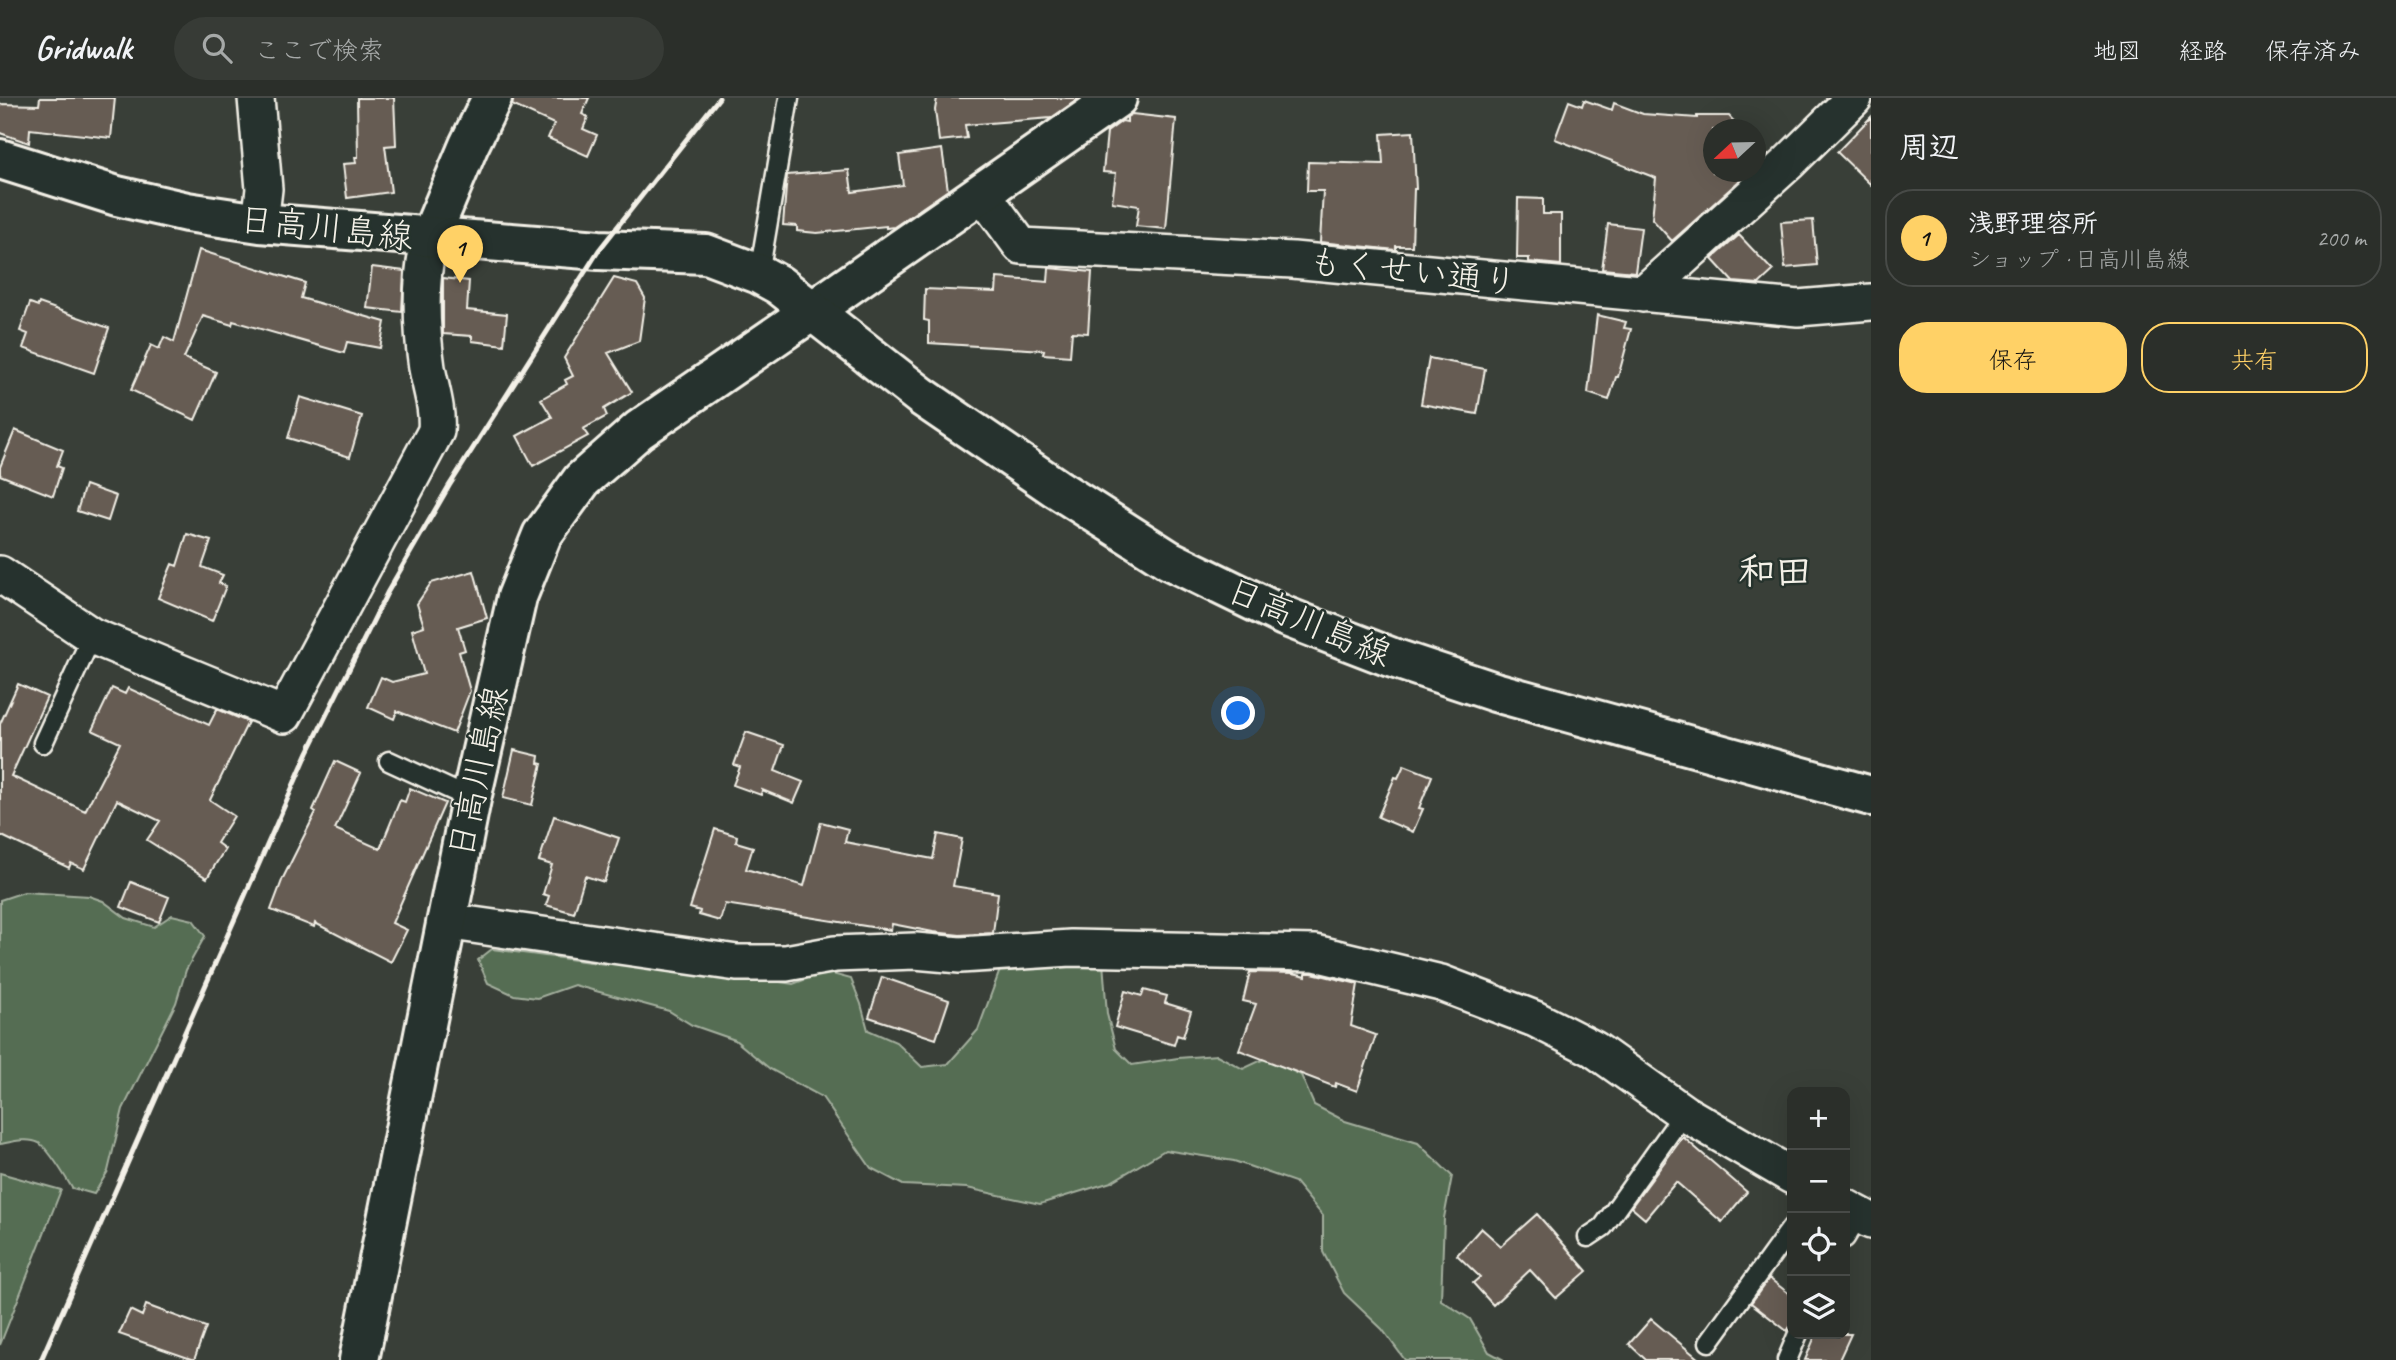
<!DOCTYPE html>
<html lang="ja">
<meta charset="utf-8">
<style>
body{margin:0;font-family:Caveat,"Klee One",sans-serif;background:#373b36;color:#f1f3f6}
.controls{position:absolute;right:21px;bottom:21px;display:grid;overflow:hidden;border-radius:14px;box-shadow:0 7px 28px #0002}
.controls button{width:63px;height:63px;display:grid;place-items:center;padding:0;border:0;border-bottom:2px solid #474a47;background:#2b2f2a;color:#f1f3f6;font:35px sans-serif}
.compass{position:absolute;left:1703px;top:21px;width:63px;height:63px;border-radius:50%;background:#2b2f2a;box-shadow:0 7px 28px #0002;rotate:248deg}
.you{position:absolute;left:1239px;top:616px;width:24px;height:24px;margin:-18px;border:5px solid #fff;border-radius:50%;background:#1a73e8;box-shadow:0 0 0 10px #1a73e833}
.badge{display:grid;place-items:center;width:46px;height:46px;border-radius:50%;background:#ffd166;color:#111;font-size:23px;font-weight:700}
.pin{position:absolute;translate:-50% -58px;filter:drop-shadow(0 2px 4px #0008)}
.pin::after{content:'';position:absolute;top:37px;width:24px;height:21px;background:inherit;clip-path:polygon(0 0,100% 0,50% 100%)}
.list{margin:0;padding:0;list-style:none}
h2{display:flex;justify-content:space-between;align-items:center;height:91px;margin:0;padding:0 28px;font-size:30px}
h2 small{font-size:23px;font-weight:400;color:#a6a9a8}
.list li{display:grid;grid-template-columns:46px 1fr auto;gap:21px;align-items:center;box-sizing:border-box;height:98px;margin:0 14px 14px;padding:0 14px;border:2px solid #474a47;border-radius:28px}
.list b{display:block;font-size:26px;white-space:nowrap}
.list p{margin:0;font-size:23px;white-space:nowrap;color:#a6a9a8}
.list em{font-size:23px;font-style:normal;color:#a6a9a8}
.actions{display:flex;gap:14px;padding:21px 28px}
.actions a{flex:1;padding:16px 0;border:2px solid #ffd166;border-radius:28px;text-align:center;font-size:24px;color:#ffd166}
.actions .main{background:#ffd166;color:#111}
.icon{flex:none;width:38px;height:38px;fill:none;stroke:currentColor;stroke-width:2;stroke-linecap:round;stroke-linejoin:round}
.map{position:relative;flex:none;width:1871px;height:1262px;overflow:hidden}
header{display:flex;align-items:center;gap:42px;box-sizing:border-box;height:98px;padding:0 35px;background:#2b2f2a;border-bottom:2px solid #474a47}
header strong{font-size:33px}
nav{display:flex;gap:38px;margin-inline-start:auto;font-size:24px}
.search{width:490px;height:63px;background:#373b36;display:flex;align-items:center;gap:18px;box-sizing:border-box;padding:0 24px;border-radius:38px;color:#a6a9a8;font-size:26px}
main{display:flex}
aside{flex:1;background:#2b2f2a}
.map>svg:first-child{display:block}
</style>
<header>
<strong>Gridwalk</strong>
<div class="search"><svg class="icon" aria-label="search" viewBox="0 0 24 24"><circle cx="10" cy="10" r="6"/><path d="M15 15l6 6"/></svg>ここで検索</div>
<nav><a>地図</a><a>経路</a><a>保存済み</a></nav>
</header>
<main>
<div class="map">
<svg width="1871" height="1262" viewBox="0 0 1871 1262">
<rect width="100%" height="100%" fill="#393f38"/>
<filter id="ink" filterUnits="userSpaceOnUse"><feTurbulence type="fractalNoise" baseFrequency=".0143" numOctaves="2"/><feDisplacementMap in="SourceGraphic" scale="14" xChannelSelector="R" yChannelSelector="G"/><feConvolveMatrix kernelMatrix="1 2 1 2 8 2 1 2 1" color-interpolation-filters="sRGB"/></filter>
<g filter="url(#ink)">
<path fill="#546d53" stroke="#a4af9e" stroke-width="2" d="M24,794l65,4 14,5 23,17 28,9 18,-12 21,5 12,16 -19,34 -10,33 -53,106 -15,62 -14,23 -22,-6c-6,-10 -23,-39 -33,-45 -11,-6 -28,-1 -39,1v-244z
M492,851l113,15 31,-3 157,23 32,-12 26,7 10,25 7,26 28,12 26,25 26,-3 30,-34 22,-60 21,-12 82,4 4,52 9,35 16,16 46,-7 39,-3 26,14 23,-11 35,17 13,30 31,16 73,22 34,33 -8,42 -3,82 29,19 19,33 15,8h-99l-23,-31 -38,-36 -21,-41v-36l-28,-34 -61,-21 -69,-11 -54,32 -71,22 -73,-16 -64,-3 -32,-17 -49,-71 -52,-28 -35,-29 -43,-15 -23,-14 -95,-26 -37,13 -23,-3 -26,-12 -10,-23z
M0,1075l61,17 -61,155z"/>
<path fill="#665b52" stroke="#f4f1e8" stroke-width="2" d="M40,0h75l-4,40 -81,-9 -1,14 -29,-10v-29l39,1z
M357,0h37l2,47 -11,1 6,46 -44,6 -4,-34 13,-1 -1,-6h3z
M514,0h75l-7,16 6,3 -5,12 14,6 -9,21 -40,-18 6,-14 -42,-19z
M937,0h140v2l-26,18 -86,7 2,13 -28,3 -4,-31z
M1584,2l28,10 2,-7 29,11 54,4v-2h32l13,14h-29v42h36l-77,69 -20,-22 4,-41 -101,-39 14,-38 13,5z
M1132,16l44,5 -10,110 -30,-3 3,-20 -27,-4 4,-29 -13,-1 4,-40 15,-11 5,1v-5z
M1871,19v68l-34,-33z
M1413,34l3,57h-2l-2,57h-16v4l-76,-8 3,-51h-16l1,-29 75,2 -2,-30z
M1755,46l12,11 -12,10z
M942,51l6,41 -54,37 -8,1v-2l-69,7 -20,-2v-5l-14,-1 4,-50 62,-5 3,22 51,-7 -4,-30z
M1518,100l25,1v15h18v51l-32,-3v-4h-12z
M1813,122l4,45 -32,3 -4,-46z
M1608,126l33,4 -6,44 -33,-3z
M1739,137l34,36 -14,13 -26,-2 -21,-23z
M199,152l106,33 -4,15 84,24 -5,26 -33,-6 -3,11 -111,-32 -1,4 -29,-9 -19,42 32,14 -21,48 -64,-30 20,-45 8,4 5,-12 10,5z
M372,169l32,4 -2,41 -35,-4z
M1049,170l43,4 -4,61 -16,-1 -2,24 -27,-2 1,-4 -115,-7v-22l-5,-1 1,-31 71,3 1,-14 51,4z
M443,180l26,3 -2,29 40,4 -3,31 -32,-4v-5l-29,-2z
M614,180l23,6 8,14 -6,43 -31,12 24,39 -28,17 3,7 -24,13 5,7 -55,30 -16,-30 35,-19 -11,-18 26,-15 -2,-4 8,-4 -9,-18z
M30,205l8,3 1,-3 70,25 -15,45 -71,-25 5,-14 -8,-3z
M1597,217l29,7 -2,6 7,1 -13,48h-2l-7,23 -21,-7z
M1429,260l56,11 -8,45 -56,-10z
M300,299l62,19 -12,41 -62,-19z
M15,332l48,20 -6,16 5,2 -9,28 -53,-21v-8z
M85,387l31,11 -8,25 -31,-10z
M187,436l24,7 -9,26 21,8 -4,8 7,3 -14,35 -54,-23 14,-34 5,2z
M474,473l13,47 -29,9 7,23 -6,2 11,39 -16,42 -57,-22 -3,8 -26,-12 13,-30 11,5 32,-8 -12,-44 12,-4 -7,-22 14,-21z
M18,586l29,13 -36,79 74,35 35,-68 -28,-13 20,-42 13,6 3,-6 81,37 8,-16 31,13 -38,78 24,16 -17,27 8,6 -18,29 -60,-38 13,-19 -43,-21 -33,69 -13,-6 -2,5 -69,-33v-111z
M746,634l38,13 -9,26 28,11 -9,21 -32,-13 -1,5 -28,-10 7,-18 -6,-2z
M514,652l25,6 -1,7 4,1 -10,41 -29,-7z
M335,663l26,12 -26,56 45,20 20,-49 5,2 5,-14 35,15 -53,120 15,7 -16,32 -76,-39 -1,4 -43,-17 12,-32 33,-66 -3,-2z
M1404,667l28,11 -13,32 4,1 -10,23 -35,-15 17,-40 3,1z
M554,718l65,22 -15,44 -19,-6 -11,37 -28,-8 3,-9 -6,-2 9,-29 -13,-4z
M821,724l27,7 -3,13 88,17 5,-25 24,5 -9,47 45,7 -5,40 -33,2 -27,-3 -41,-8 -1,6 -166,-26 -5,17 -21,-6 1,-4 -10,-3 25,-79 22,7 -1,6 17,5 -7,22 58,17z
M131,784l38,15 -10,25 -38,-15z
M1250,874l43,1 13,3v-3h6l46,11 -7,42 25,9 -19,56 -21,-8 -1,4 -96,-37 17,-46 -13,-3z
M882,879l67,23 -13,39 -67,-22z
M1144,892l23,6 -2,7 26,8 -8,26 -6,-2 -3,10 -59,-18 10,-36 17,5z
M1683,1039l64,55 -25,30 -46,-40 -31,37 -14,-12z
M1537,1116l50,57 -31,27 -26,-28 -37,35 -20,-22 7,-6 -23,-22 24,-27 20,18z
M1769,1180l23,18v28l-5,7 -36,-28z
M146,1207l60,22 -12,33 -75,-26 11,-24 12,6z
M1651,1221l49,41h-54l-17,-16z
M1816,1236h35l-12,26h-34z"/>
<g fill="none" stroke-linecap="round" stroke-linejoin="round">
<g stroke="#f4f1e8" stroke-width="23">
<path id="service" d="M759,176l30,-176
M43,645l49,-107
M389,663l82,38
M1588,1139l15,-10 81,-114
M1845,1140l14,-23
M1709,1244l83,-115
M1787,1262l11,-26"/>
</g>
<g stroke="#f4f1e8" stroke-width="40">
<path id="minor" d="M256,0l8,91 -4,34
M982,95l39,53 272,14 505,48 73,-6
M1643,196l145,-131 66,-65
M0,476l92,62 192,79 152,-284c2,-23 -5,-41 -9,-63 -6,-42 -8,-89 3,-130
M445,823l292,42h49l49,-9 80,-3 45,4 111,-7 244,5 126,30 94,36 59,30 90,64 108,63
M1845,1109l26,14"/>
</g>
<g stroke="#f4f1e8" stroke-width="44">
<path id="tertiary" d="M430,140l39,-93 23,-47
M812,213l305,-213"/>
</g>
<g stroke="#f4f1e8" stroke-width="44">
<path id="primary" d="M0,61l117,37 70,16 73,11 339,27 107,4 53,20 20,11 142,111 135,92 113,72 115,56 106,41 105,35 376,104
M359,1262l112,-561 46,-202 25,-62 40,-55 57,-50 173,-119"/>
</g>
<use href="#service" stroke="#26332d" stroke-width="18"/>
<use href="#minor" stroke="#26332d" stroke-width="35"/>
<use href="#tertiary" stroke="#26332d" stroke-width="38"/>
<use href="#primary" stroke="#26332d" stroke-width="38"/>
<path stroke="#f4f1e8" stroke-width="5" d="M41,1262l267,-608 79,-159 62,-107 150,-236 120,-152"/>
</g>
</g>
<g text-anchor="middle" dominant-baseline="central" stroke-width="5" stroke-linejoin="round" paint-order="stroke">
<g font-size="35" fill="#f4f1e8" stroke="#26332d">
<text transform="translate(326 130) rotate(6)">日高川島線</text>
<text transform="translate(1413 174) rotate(6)">もくせい通り</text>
<text transform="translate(1309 524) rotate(23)">日高川島線</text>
<text transform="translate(478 674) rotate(-78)">日高川島線</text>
</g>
<g font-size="37" font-weight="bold" fill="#f4f1e8" stroke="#26332d">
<text x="1775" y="473">和田</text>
</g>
</g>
</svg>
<div class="controls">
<button>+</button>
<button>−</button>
<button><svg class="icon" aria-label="locate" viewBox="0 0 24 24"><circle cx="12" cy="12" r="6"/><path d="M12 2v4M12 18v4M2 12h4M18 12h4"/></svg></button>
<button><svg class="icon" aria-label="layers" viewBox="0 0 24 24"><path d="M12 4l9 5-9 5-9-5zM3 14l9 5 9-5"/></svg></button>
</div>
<svg class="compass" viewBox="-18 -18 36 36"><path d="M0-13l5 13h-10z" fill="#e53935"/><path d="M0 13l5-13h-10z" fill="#a6a9a8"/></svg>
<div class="you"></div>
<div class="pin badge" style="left:460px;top:185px">1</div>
</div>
<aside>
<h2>周辺<small></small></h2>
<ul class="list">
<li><span class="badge">1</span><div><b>浅野理容所</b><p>ショップ · 日高川島線</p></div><em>200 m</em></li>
</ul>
<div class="actions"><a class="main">保存</a><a>共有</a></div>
</aside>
</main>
